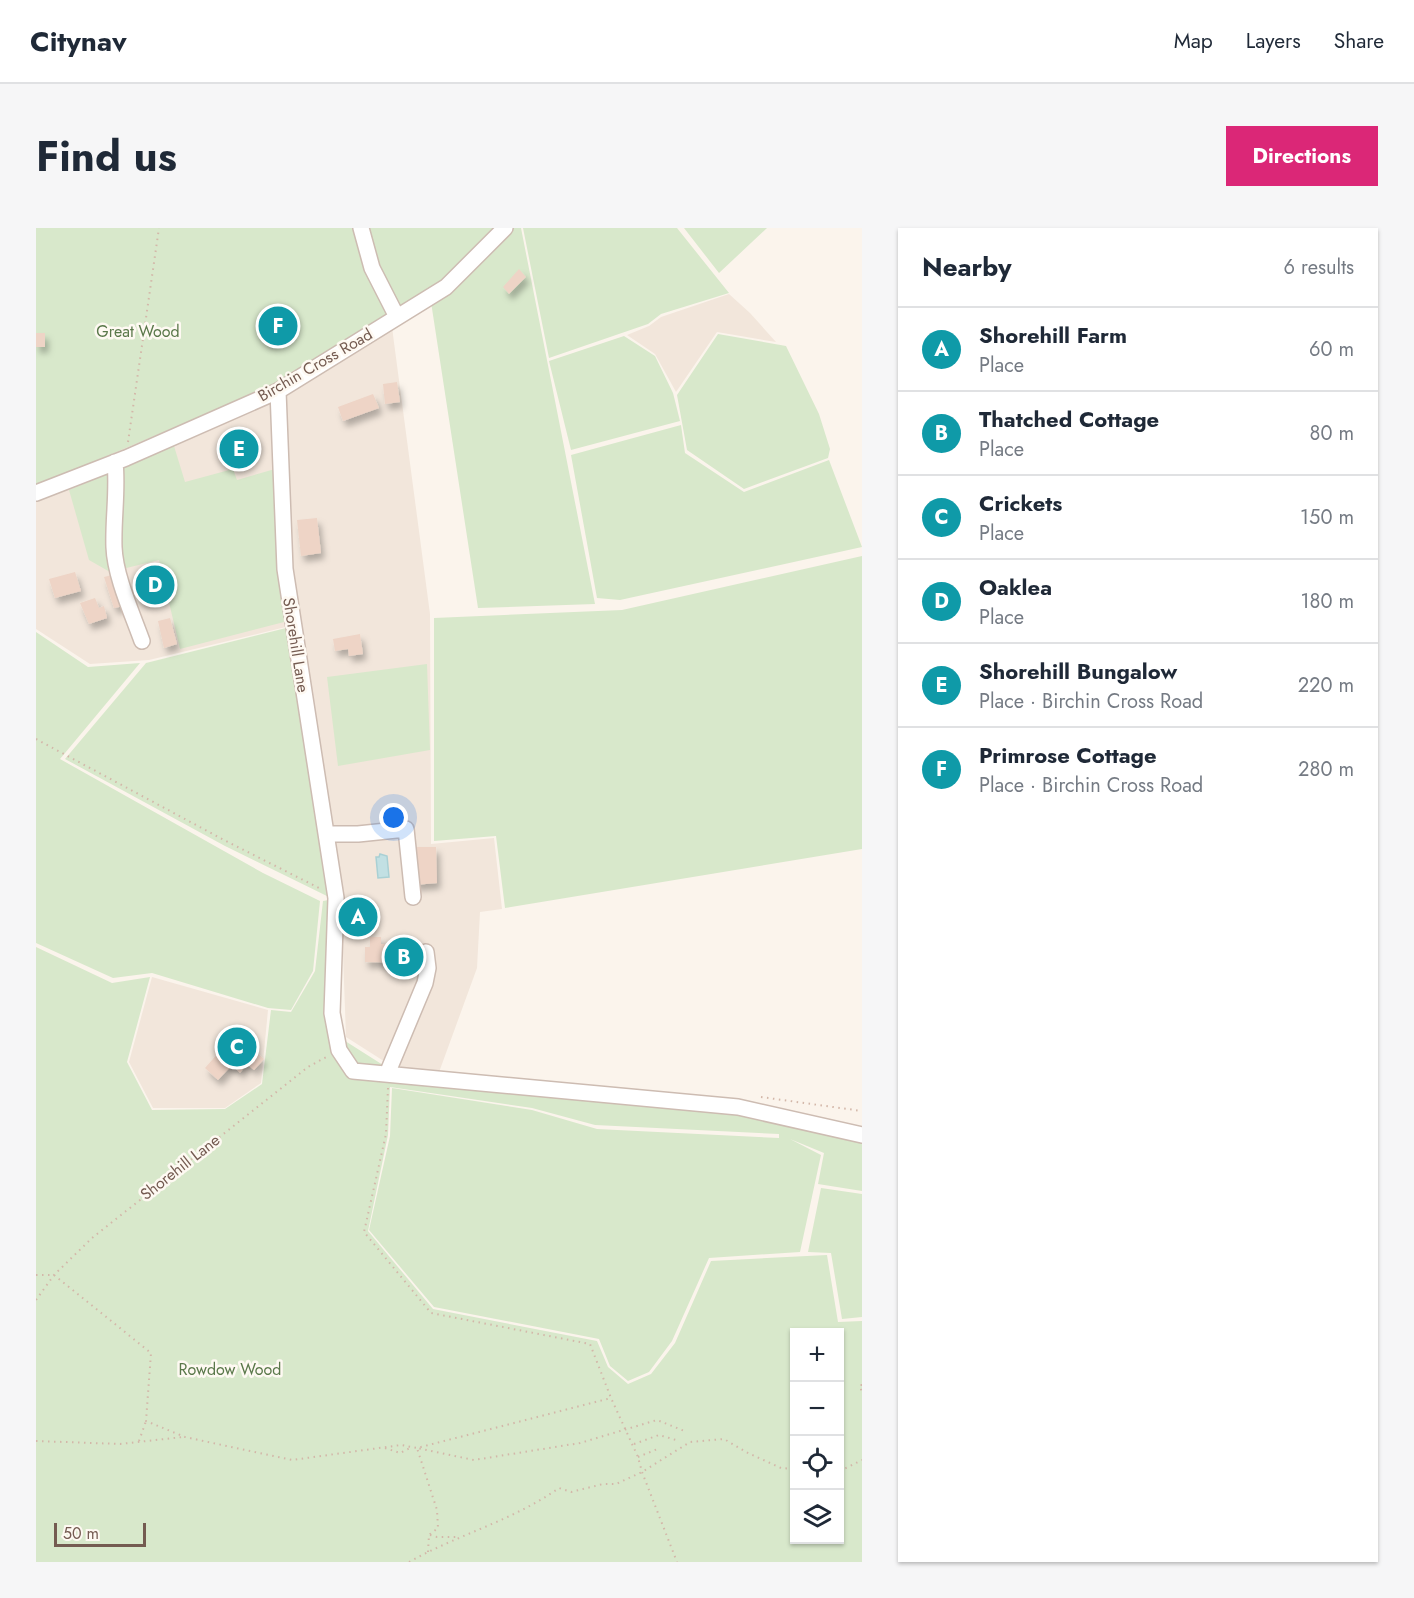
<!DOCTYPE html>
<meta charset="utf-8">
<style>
body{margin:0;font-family:Jost,sans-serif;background:#f6f6f7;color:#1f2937}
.controls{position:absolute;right:18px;bottom:18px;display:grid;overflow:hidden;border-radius:0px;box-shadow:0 2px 4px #0004}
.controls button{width:54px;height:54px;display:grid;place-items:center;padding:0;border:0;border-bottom:2px solid #e0e1e3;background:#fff;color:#1f2937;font:30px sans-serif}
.scale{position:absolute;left:18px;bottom:15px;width:92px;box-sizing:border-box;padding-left:6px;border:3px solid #745b51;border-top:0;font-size:16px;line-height:21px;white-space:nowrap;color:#745b51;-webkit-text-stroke:4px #fef9f2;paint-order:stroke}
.you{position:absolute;left:358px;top:590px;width:21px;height:21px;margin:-15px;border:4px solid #fff;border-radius:50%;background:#1a73e8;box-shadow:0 0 0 9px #1a73e833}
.badge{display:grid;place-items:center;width:39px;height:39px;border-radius:50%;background:#db2777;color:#fff;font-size:20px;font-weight:700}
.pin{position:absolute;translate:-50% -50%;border:3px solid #fff;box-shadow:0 2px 6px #0006}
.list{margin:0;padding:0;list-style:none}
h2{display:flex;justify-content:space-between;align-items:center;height:78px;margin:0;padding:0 24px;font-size:26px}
h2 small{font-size:20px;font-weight:400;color:#747a83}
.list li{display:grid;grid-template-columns:39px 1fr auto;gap:18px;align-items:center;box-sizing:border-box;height:84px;padding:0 24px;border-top:2px solid #e0e1e3}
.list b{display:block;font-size:22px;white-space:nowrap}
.list p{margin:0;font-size:20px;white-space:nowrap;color:#747a83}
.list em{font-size:20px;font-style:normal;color:#747a83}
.icon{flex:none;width:33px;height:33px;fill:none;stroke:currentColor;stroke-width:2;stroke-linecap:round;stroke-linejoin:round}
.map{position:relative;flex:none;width:826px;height:1334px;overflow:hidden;border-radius:0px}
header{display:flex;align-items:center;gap:36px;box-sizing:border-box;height:84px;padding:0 30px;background:#fff;border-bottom:2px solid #e0e1e3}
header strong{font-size:28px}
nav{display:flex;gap:33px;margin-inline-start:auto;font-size:21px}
.intro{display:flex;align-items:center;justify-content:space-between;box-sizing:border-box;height:144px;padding:0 36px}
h1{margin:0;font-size:42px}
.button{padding:15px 27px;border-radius:0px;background:#db2777;color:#fff;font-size:21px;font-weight:700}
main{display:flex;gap:36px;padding:0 36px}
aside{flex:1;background:#fff;border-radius:0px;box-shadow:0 2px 4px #0004}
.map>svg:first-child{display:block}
</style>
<header>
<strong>Citynav</strong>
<nav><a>Map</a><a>Layers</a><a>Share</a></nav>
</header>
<div class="intro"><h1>Find us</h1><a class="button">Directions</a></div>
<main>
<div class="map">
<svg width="826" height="1334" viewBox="0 0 826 1334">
<defs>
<filter id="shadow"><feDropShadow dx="3.5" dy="6" stdDeviation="3" flood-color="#0004"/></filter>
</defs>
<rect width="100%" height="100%" fill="#fbf4ec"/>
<path fill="#f2e6db" d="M349,0l8,107 37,279 1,230 63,-6 8,71 -22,3 -3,56 -39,107 -45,-3 -3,-7 -44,-28 -5,-139 -43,-274 -149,36 -59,4 -54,-35v-347z
M693,66l21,19 26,29 -59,-10 -41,60 -21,-38 -28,-19 22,-9 12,-9z
M116,749l116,33 -7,73 -36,25h-72l-24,-46z"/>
<path fill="#d8e8cb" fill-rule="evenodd" d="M0,0h464l-55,55 -171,102 -238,101z
M473,0h12l74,376 -117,4 -47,-306z
M487,0h154l52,65 -68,21 -13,10 -99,34z
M648,0h83l-48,45z
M682,106l68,12 33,68 11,35 -2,9 -84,31 -57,-39 -10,-55z
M588,108l31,20 18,37 7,28 -109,29 -22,-89z
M645,197l4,28 59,39 85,-32 33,87 -242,53 -23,-2 -26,-143z
M138,218l11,36 48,-13 4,11 38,-11 13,152 -108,28 -21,-89 -49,12 -21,-12 -20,-70z
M826,328v293l-357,59 -9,-72 -62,5v-223l188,-8z
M250,400l45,270 -106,-52 -160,-87 81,-96z
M0,404l52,35 52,-4 -80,96 203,114 57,28 -7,70 -22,39 -23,-2 -116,-35 -39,5 -77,-35z
M391,436l3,86 -92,16 -11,-89z
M298,671l-6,61 14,79 41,26 8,11 343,34 128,24v57l-44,-7 6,-31 -34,-14 31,16 -21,97 -91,6 -37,83 -23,31 -21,9 -18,-15 -11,-27 -165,-32 -65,-77 21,-94 2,-48 140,22 65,19 182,9v-4l-184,-9 -63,-17 -142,-21 -2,48 -20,96 65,78 164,32 11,26 20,17 23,-10 24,-31 36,-82 116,-6 11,67 24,-1v241h-826v-615l76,36 38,-6 -23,85 25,48 73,-1 37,-25 9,-74 20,2 24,-41 8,-70zM758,1104h46v208h-46z
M785,960l41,6v123l-20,2 -11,-66 -23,-1z"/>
<path fill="#c2e0e3" stroke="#a9d0d4" stroke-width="1.5" d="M344,626l7,2 2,21 -11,1 -2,-21h3z"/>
<path fill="#eed4c6" filter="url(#shadow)" d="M483,41l7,8 -17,17 -6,-7z
M245,93l7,11 -19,11 -7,-11z
M0,105h9v14h-9z
M361,154l3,20 -15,2 -2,-20z
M337,166l6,14 -36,13 -5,-14z
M218,208l4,9 -15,8 2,5 -11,6 -10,-21 13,-6 3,6z
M281,290l4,35 -20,3 -4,-36z
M122,342l2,9 4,-1 5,16 -27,7 -4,-15 10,-3 -3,-10z
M39,344l6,19 -26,7 -6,-19z
M80,346l8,32 -10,2 -10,-31z
M59,370l4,10 5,-2 3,12 -18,6 -9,-21z
M134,390l7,26 -13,4 -6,-27z
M324,406l3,20 -14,2 -1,-7 -13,2 -2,-12z
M375,619h25l1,36 -23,2z
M327,670l9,1 -1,30 -26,-1 1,-23 17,1z
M334,709h11v7h11v7l25,1v11l-52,-1v-15h5z
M199,806l29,25 -10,11 -7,-6 -7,9 -8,-8 -14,15 -13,-12z"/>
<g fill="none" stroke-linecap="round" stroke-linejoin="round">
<g stroke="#cdbcb2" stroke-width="18">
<path id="minor" d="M325,0l11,40 25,49
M242,163l7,178 51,329 -4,115 7,37 14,21 385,36 124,28
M79,234c3,29 -2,56 -1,85 1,29 18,66 28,94
M0,265l90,-35 152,-67 168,-104 59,-59
M290,606h32l48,-5 7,68
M351,846l38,-91 3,-15 -2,-16"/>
</g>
<path stroke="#d3b7a9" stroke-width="2" stroke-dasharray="1.5 4.5" stroke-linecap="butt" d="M92,214l31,-214
M0,511l188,101 97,49
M352,860l-2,46 -22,98 67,81 159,31 21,54 27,59 4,15 35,90
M725,869l101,14
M0,1047h18l97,78 -5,68 39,16 107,23 109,-15 16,3 194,-50
M0,1072l18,-25 38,-37 216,-171 20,-11
M826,1157h-2l2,9
M0,1213l84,3 63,-7
M103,1213l7,-20
M598,1216l25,-9 17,5
M349,1220l15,5 10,-5
M602,1229l22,-9
M804,1243l22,-11
M394,1307l7,2h19
M392,1324l1,-17 9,-7 -1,-18 -20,-62 57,12 106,-17 77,-23 30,12
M373,1334c50,-28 103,-41 150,-74l12,4 32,-8h13l26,-12 48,-30 34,-3 24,14 33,15 13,1"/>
<use href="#minor" stroke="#fff" stroke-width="15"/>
</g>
<g text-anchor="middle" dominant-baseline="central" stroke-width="5" stroke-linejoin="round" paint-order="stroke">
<g font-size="16" fill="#5a784a" stroke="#fef9f2">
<text x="102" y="103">Great Wood</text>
<text x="194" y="1141">Rowdow Wood</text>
</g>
<g font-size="16" fill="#745b51" stroke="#fef9f2">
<text transform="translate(279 137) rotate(-30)">Birchin Cross Road</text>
<text transform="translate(260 417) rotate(81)">Shorehill Lane</text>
<text transform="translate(144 939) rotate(-38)">Shorehill Lane</text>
</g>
</g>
</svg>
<div class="controls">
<button>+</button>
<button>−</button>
<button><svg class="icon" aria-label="locate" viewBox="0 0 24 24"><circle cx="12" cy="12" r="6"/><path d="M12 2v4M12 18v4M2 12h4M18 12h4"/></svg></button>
<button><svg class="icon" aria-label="layers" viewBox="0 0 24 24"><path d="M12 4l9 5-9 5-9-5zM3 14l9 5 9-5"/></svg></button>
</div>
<div class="scale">50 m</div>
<div class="you"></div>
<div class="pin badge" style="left:322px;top:689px;background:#0f9aa8">A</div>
<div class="pin badge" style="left:368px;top:729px;background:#0f9aa8">B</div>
<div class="pin badge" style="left:201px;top:819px;background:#0f9aa8">C</div>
<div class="pin badge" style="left:119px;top:357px;background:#0f9aa8">D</div>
<div class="pin badge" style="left:203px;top:221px;background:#0f9aa8">E</div>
<div class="pin badge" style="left:242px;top:98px;background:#0f9aa8">F</div>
</div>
<aside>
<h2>Nearby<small>6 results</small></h2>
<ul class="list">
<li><span class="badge" style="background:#0f9aa8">A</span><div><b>Shorehill Farm</b><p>Place</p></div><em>60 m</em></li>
<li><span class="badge" style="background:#0f9aa8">B</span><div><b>Thatched Cottage</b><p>Place</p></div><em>80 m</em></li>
<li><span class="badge" style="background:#0f9aa8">C</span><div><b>Crickets</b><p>Place</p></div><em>150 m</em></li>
<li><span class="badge" style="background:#0f9aa8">D</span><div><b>Oaklea</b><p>Place</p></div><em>180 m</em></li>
<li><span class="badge" style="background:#0f9aa8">E</span><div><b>Shorehill Bungalow</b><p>Place · Birchin Cross Road</p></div><em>220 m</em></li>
<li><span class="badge" style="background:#0f9aa8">F</span><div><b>Primrose Cottage</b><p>Place · Birchin Cross Road</p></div><em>280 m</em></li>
</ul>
</aside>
</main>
